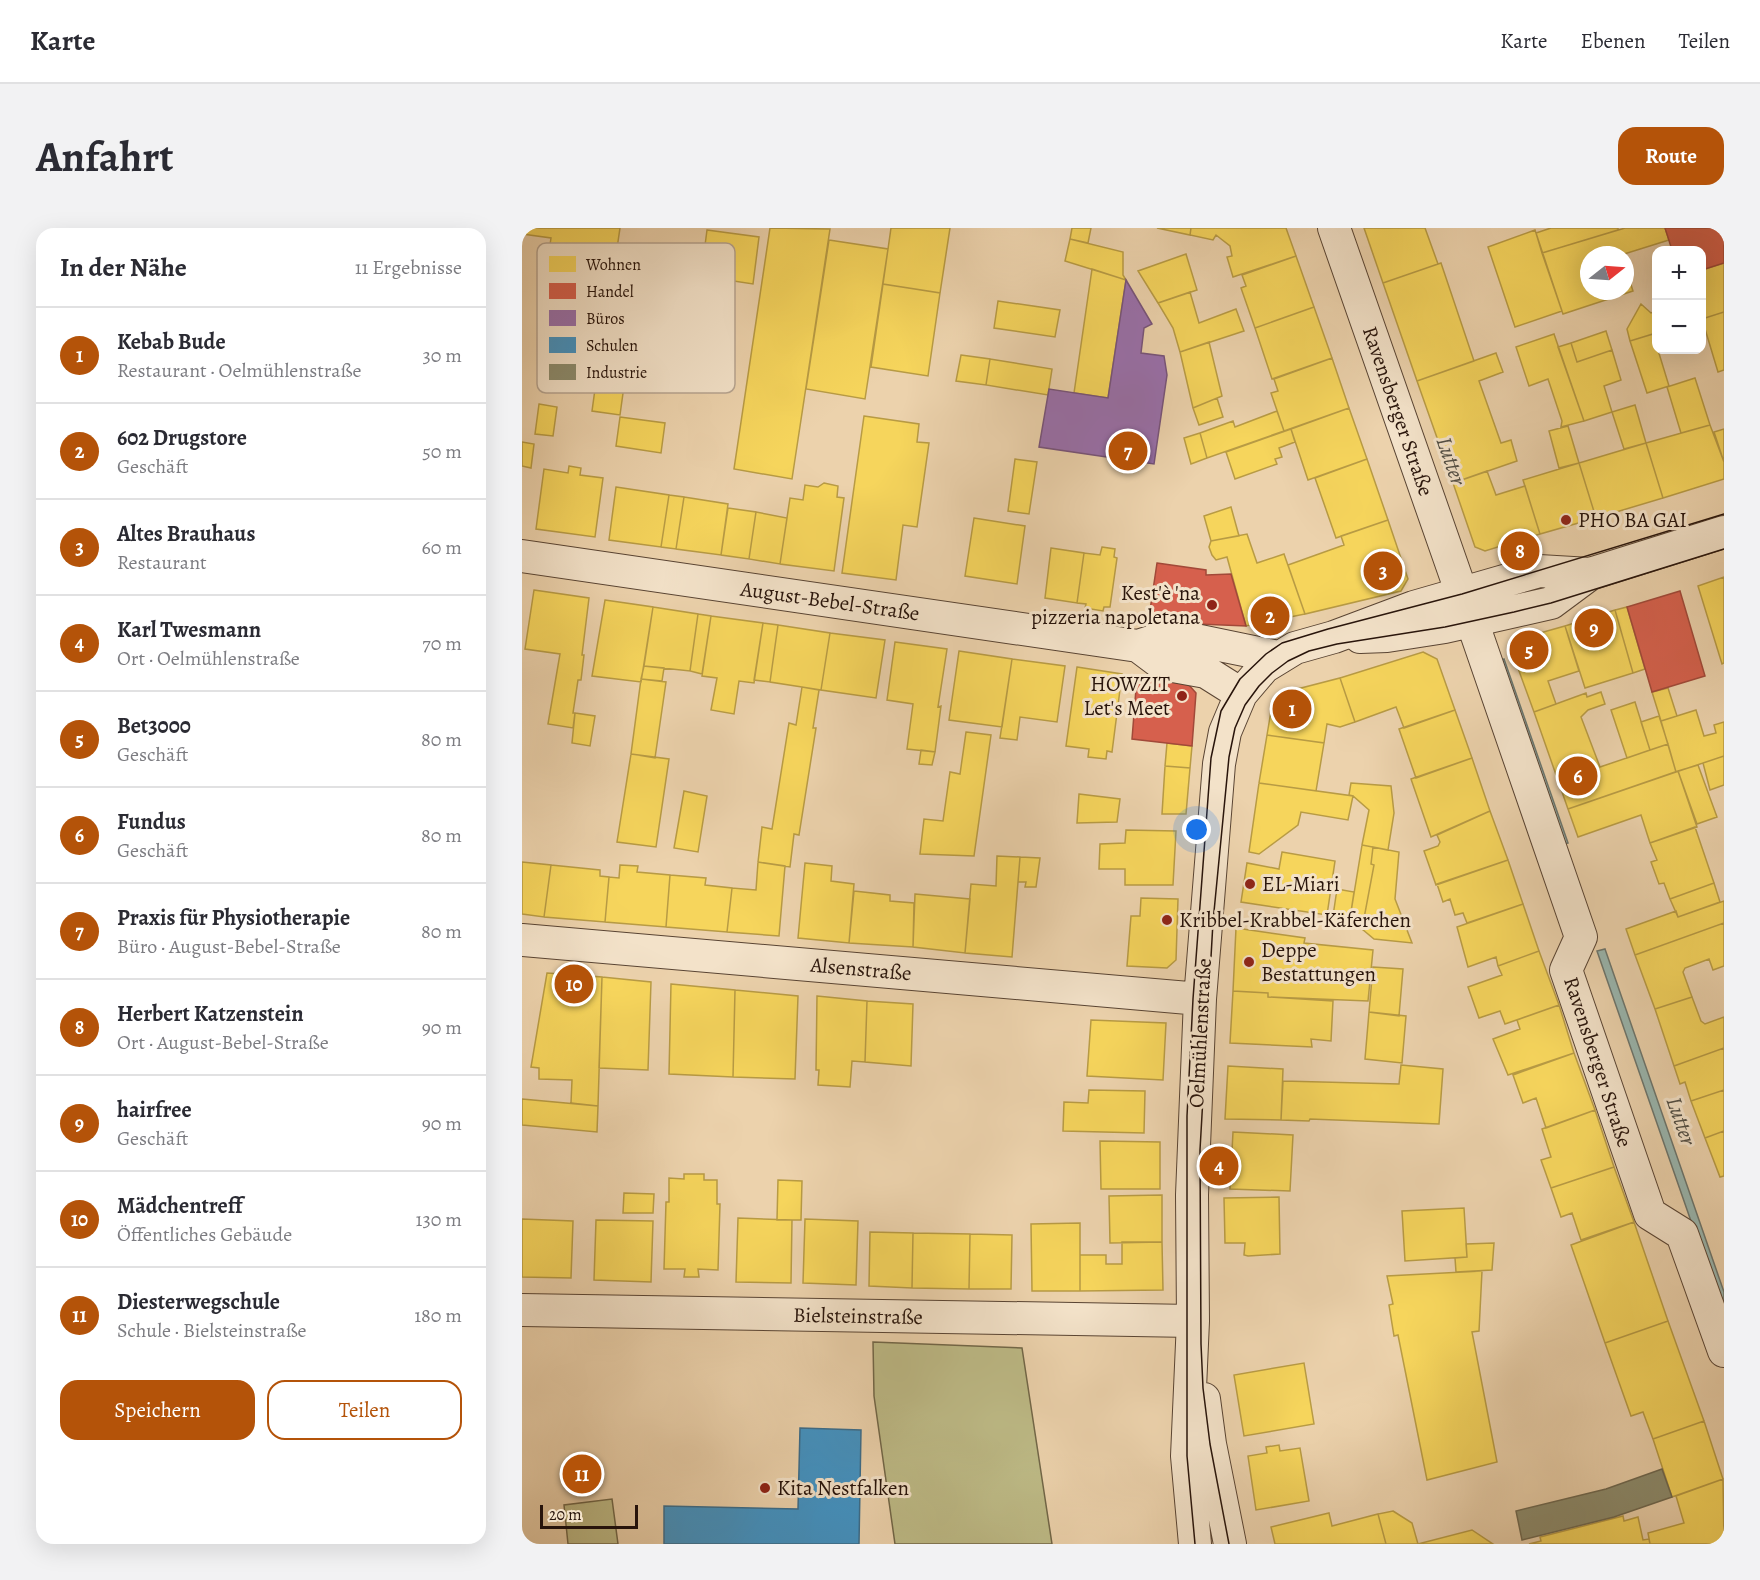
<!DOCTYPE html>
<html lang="de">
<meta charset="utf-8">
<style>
body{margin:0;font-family:Alegreya,serif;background:#f2f2f3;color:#2b2b33}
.controls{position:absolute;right:18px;top:18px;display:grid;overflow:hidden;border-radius:12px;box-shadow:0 6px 24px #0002}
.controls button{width:54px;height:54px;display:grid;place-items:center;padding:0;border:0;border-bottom:2px solid #e1e1e2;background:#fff;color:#2b2b33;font:30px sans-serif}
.compass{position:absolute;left:1058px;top:18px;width:54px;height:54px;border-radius:50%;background:#fff;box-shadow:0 6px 24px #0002;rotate:73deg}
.scale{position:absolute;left:18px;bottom:15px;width:98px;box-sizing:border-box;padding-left:6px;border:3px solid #28140b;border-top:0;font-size:16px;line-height:21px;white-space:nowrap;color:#28140b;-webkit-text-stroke:4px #f3e2c9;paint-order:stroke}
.you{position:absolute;left:675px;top:602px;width:21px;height:21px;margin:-15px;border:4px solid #fff;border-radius:50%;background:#1a73e8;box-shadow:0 0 0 9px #1a73e833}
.badge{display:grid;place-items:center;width:39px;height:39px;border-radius:50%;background:#b45309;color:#fff;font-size:20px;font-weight:700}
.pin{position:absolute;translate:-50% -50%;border:3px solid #fff;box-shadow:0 2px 6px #0006}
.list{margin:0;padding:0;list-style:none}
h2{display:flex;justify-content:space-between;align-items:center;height:78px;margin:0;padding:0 24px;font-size:26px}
h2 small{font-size:20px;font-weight:400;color:#7c7c81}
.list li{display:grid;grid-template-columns:39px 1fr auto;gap:18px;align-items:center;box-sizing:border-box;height:96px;padding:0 24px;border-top:2px solid #e1e1e2}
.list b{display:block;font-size:22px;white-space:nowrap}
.list p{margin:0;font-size:20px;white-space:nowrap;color:#7c7c81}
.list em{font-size:20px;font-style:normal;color:#7c7c81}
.actions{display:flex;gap:12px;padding:18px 24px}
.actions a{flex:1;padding:14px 0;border:2px solid #b45309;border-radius:18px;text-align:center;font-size:21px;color:#b45309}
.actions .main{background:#b45309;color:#fff}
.map{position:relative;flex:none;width:1202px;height:1316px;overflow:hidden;border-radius:18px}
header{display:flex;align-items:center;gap:36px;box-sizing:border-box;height:84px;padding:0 30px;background:#fff;border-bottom:2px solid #e1e1e2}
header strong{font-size:28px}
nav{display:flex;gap:33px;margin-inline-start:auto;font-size:21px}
.intro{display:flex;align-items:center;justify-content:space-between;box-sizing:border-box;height:144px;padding:0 36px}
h1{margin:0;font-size:42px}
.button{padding:15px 27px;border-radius:18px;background:#b45309;color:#fff;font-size:21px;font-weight:700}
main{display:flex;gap:36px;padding:0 36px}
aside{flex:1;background:#fff;border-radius:18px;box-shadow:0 6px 24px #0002}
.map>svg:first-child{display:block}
</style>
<header>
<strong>Karte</strong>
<nav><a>Karte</a><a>Ebenen</a><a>Teilen</a></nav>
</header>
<div class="intro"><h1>Anfahrt</h1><a class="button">Route</a></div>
<main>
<aside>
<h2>In der Nähe<small>11 Ergebnisse</small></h2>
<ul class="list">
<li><span class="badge">1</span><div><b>Kebab Bude</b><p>Restaurant · Oelmühlenstraße</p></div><em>30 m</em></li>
<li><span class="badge">2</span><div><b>602 Drugstore</b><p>Geschäft</p></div><em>50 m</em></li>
<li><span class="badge">3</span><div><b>Altes Brauhaus</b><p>Restaurant</p></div><em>60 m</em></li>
<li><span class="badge">4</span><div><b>Karl Twesmann</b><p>Ort · Oelmühlenstraße</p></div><em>70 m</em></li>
<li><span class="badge">5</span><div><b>Bet3000</b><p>Geschäft</p></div><em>80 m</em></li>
<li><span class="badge">6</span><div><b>Fundus</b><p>Geschäft</p></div><em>80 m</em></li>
<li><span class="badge">7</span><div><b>Praxis für Physiotherapie</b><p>Büro · August-Bebel-Straße</p></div><em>80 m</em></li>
<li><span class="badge">8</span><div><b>Herbert Katzenstein</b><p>Ort · August-Bebel-Straße</p></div><em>90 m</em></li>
<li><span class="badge">9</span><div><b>hairfree</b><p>Geschäft</p></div><em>90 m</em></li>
<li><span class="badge">10</span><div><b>Mädchentreff</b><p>Öffentliches Gebäude</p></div><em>130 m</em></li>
<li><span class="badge">11</span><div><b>Diesterwegschule</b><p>Schule · Bielsteinstraße</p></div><em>180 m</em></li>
</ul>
<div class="actions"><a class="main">Speichern</a><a>Teilen</a></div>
</aside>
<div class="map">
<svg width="1202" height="1316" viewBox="0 0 1202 1316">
<rect width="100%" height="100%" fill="#ecd2ac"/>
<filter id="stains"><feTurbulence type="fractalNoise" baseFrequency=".00333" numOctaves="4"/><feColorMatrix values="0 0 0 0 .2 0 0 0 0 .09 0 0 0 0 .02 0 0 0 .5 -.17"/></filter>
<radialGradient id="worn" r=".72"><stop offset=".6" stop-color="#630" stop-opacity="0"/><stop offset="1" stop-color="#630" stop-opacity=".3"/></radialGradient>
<path fill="#bdba86" stroke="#726748" stroke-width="1.5" d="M351,1114l149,6 30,196h-157l-21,-148z
M90,1271l6,45h-50l-4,-39z"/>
<path fill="#99b6af" stroke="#6c756d" stroke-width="1.5" d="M982,431l64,184 -4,1 -67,-182z
M1083,721l119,343v24l-127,-365z"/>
<path fill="#f6d55c" stroke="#b89b44" stroke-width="1.5" d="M0,0h98l-9,61 -66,-11 6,-40 -29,-4z
M248,0l60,1 -38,250 -58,-10z
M369,0h59l-10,65 -57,-9z
M550,0h19l-3,15 -18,-4z
M635,0h34l-1,7z
M669,0h95l10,28 -63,21 -6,-20 5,-1 -2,-10 -14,-11 -3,5 -23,-5z
M842,0h61l13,36 -55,19z
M1029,0h67v2l-76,23 -6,-20z
M1103,0h40l4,12 -48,15h-32v36h36v-25l8,25 -70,23 -21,-61z
M185,2l52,7 -6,47 -52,-8z
M1013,2l27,81 -47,16 -27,-80z
M548,11l53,13v23l3,5 -61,-19z
M307,12l59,9 -23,150 -59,-10z
M664,26l11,36 -39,13 -20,-32z
M774,28l18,51 -59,21 -14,-40 5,-2 -4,-11z
M919,35l33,98 -57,20 -34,-98z
M1202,35v49l-22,7v-49z
M570,41l34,11 -18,118 -34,-5z
M361,56l57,9 -12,83 -57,-9z
M87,60l28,4 -17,123 -28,-4z
M668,64l9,31 37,-14 8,22 -64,21 -7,-24 -15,-25z
M476,73l62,9 -5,27 -61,-9z
M1119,76l10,9 5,-2v22l-26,8 -3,-12z
M792,79l18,51 -60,21 -17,-51z
M1202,84v58l-6,2 -16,-53z
M1084,103l6,19 -35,12 -6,-19z
M1032,106l30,87 -23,6 1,-6 -14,-42 -19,7 -13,-39z
M1131,106l3,16h2l11,36 -22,7 -17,-52z
M687,114l13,54 -29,12 -13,-56z
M1049,115l6,19 35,-12 9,30 -17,6 8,26 -28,9 -26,-74z
M974,125l7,19 -24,9 22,62 10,-3 6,21 -64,22 -36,-102z
M439,127l29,4 -4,26 -30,-4z
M810,130l17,50 -65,23 -13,-38 7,-2 -4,-12z
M468,131l62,10 -4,26 -62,-10z
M1173,150l15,47 -29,8 -14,-46z
M695,170l6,19 -24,8 -6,-17z
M17,176l18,3 -4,29 -18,-2z
M1113,177l11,38 -22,6 -12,-37z
M827,180l18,51 -59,21 -17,-51z
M755,183l7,20 -77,27 -7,-25 33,-12 2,6z
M342,188l55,8 -2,18 12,1 -12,84 -14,-2 -7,55 -54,-7z
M98,189l45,6 -4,30 -45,-7z
M1188,197l14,37v17l-61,19 -17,-55z
M1046,198l11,37 -20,5 -10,-37z
M769,201l4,13 -16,6 3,9 -7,2 2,5 -42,15 -9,-27z
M1202,201v33l-10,-30z
M678,205l7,25 -16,6 -7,-26z
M0,214l12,2 -3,24 -9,-2z
M1124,215l17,55 -67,20 -17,-55z
M493,231l22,3 -8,52 -21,-3z
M845,231l21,61 -52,18 -21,-60z
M1057,235l17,55 -56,16 -17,-54z
M47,238l12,2 -1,7 23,3 -8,59 -59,-8 8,-60 24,4z
M965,243l9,24 29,-9 15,48 -55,17 -10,-4 -22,-64z
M302,255l14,3 -1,11 7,1 -10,73 -54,-7 10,-66 13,2 2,-15 13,2z
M94,259l53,8 -8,52 -52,-7z
M147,267l15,2 -8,52 -15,-2z
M162,269l44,7 -7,51 -45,-6z
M709,279l8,29 -28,5 -7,-25z
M206,280l28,4 -7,47 -28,-4z
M234,284l31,6 -7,46 -31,-5z
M452,290l51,8 -8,58 -52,-8z
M866,292l20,59 -7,12 -96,23 -17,-49 56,-20 -3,-9z
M725,306l10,29 27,-9 21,60 -59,12 -19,-69 -11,3 -4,-5 -3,-8 2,-6z
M580,319l13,2 -1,8 3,1 -7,49h-6l-1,4 -18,-3 1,-4 -9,-1 7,-50 16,2z
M529,320l33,5 -7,50 -32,-5z
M1202,349v86l-2,1 -24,-78z
M12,362l55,8 -7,57h2l-3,25h-3l-5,33h2l-2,15 -25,-4 12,-70 -35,-5z
M83,372l48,7 -12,75 -49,-6z
M131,379l45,7 -8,57 -46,-5z
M1105,379l18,62 -12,4 -18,-63z
M1093,382l18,63 -48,15 -20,-62z
M176,386l13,2 -9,58 -12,-3z
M189,388l52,7 -9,60 -15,-2 -5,33 -23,-4 6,-32 -15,-2z
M241,395l15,2 -8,57 -16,-2z
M256,397l52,8 -9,57 -51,-8z
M1043,398l14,45 -31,10 8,23 -22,8 -23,-63 4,-9z
M308,405l55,7 -9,58 -55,-8z
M373,414l52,7 -9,58 3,-1 -6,46 -28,-3 6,-45 -26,-4z
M437,423l53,8 -10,68 -53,-7z
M901,424l14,7 18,51 -51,18 -8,-21 -41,15 -15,-44z
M490,431l53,7 -8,56 -37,-5 -3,23 -17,-2z
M122,438l20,2 -2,13 -21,-2z
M555,439l45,7 -10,78 -5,-1 -1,8 -18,-2 1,-8 -23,-3z
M818,450l15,44 -15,5 -13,-3 -3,19 -57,-8 6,-36 5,-5z
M119,451l25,3 -11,76 -24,-4z
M280,459l17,3 -6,38h3l-17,107 -5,-1 -4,33 -32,-5 4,-35 10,2 17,-106 7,2z
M1146,460l9,28 -16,5 -9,-29z
M1079,464l4,12 -17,6 -7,7 19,50 68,-23 8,28 -108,37 -34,-97 52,-19 1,4z
M1113,474l15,48 -23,8 -16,-48z
M933,482l17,48 -56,20 -17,-49z
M1174,482l8,26 12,-3 -2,-8 10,-3v34l-48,16 -15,-51z
M53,485l20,3 -5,30 -18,-3z
M1137,488l9,28 -18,6 -9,-28z
M444,504l25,3 -17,121 -54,-2 4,-35 19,2 7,-49 10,2z
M745,507l57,8 -8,48 -57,-8z
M645,515l25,3 -2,22 -25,-2z
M399,522l14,2 -3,13 -13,-1z
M109,526l38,5 -13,88 -39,-5z
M1202,528v29l-14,5 -7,-27z
M950,530l18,53 -59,26 -20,-58z
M1176,537l19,52 -20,7 -19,-53z
M643,538l25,2 -4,46h-24z
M1156,543l19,56 -47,16 -9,-28 -63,22 -10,-28z
M737,555l94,13 -5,24 -47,-8 -3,13 -39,29 -10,-2z
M829,555l40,3 3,27 -6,37 -26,-5 7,-35 -16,-14 -4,-1z
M162,563l23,5 -9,56 -24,-4z
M557,566l41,5 -3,23 -40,1z
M968,583l18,49 -72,25 -12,-34 14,-5 2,-4 -3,-7z
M1173,599l19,56 -44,16 -6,-16 -5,1 -8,-22 6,-2 -7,-17z
M604,602l50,1 -3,54h-48v-16h-26l1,-25 25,-1z
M840,617l11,2 -2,17 3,1 -12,64 -12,-11z
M851,619l26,5 -4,47 17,44 -38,-4 -12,-10 12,-64 -3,-1z
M760,624l53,9 -8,54 -86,-13 6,-39 32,6z
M475,628l23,1 -8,100 -47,-4 6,-69 25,2z
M498,629l20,1 -4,29h-11l1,-5h-8z
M986,632l15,44 -56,19 -4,-10 -8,2 -5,-16 -7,3 -6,-18z
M0,634l29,3 -7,52 -22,-3z
M236,634l27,4 -6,70 -52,-4 5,-44 24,2z
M283,635l27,3 -1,15 23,3 -5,59 -51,-5z
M29,637l49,5v6l9,1 -4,45 -61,-5z
M98,637l18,1 -1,6 33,3 -4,52 -61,-5 4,-45 10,1z
M148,647l36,3 -1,7 27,3 -5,44 -61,-5z
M1192,655l6,19 -42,15 -8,-18z
M815,661l17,3 -4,26 -17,-2z
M332,663l36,4v6l24,2 -1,44 -64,-4z
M393,666l55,5 -5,54 -52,-6z
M619,670l37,1 -2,61 -9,8 -40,-2 4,-50h9z
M1202,673v22l-89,32 -9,-26 50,-18 2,6z
M1001,676l16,47 -41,15 -2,-9 -28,10 -11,-40z
M1202,695v43l-11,4 -4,-11 -24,9 -2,4 9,25 -37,12 -20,-54z
M714,700l69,10 -1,5 69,7 -5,51 -100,-4v-4l-35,-2z
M1017,723l20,54 -54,19 -5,-13 -21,7 -11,-31 34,-12 -4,-9z
M851,739l30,2 -4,47 -30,-4z
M25,745l55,4 -4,129 -27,-3 1,-23 -33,-1v-11l-8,-1z
M80,749l49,5 -3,88 -49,-2z
M149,756l64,6 -2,87 -64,-3z
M213,762l63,6 -3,83 -62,-2z
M711,763l35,2v4l65,4 -2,40 -20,-2 1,8 -82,-4z
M295,768l50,5 -2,61 -13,-1 -2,26 -32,-2 1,-15h-3z
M1170,769l9,24 4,3 19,-7v31l-50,18 -19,-57z
M345,773l46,3 -2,62 -46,-4z
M1037,777l15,48 -66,22 -15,-36 27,-10 -3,-9z
M847,784l37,4 -4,47 -37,-4z
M569,792l75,3 -3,57 -76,-4z
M1202,820v42l-33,11 -6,-19 -5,2 -6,-18z
M1052,825l21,57 -49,18 -10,-30 -13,5 -10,-28z
M879,837l42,4 -4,55 -129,-5 -1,2 -28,-1 2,-39 116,3z
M706,838l55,3 -2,51 -56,-1z
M567,862l56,1 -1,42 -81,-2 1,-29 24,1z
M1202,862v41l-19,7 -14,-37z
M0,871l76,7 -1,26 -75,-7z
M1073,882l19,57 -63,21 -10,-28 10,-3 -9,-28z
M1202,903v45l-4,1 -15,-39z
M711,904l60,3 -3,56 -60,-2z
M578,913l60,1v47h-59z
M1092,939l20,55 -53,18 -9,-27 -11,4 -10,-29z
M162,946h20v6h13v24h3l-2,66 -20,-1 1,8h-15l1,-8h-21l2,-67h3v-24l15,1z
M256,952l24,1 -1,39h-24z
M102,965l30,1 -1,19h-30z
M640,967v47l-52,1 -1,-47z
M757,969l1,57 -32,2 -4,-1 1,-12h-20l-1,-45z
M942,980l3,49 -62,4 -3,-50z
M216,990l54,2 -1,63 -55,-1z
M0,991l51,2 -2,57 -49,-1z
M283,991l53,2 -2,64 -53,-2z
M74,992l57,1 -2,61 -57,-2z
M1112,994l34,99 -63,22 -34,-98z
M558,995v68h-48l-1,-67z
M348,1004l43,1 -1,55 -43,-2z
M391,1005l57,1 -1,55 -57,-1z
M448,1006l42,1 -1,54h-42z
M600,1014h40l1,48 -83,1v-36h26v9h16z
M972,1015l-2,27 -36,2 -1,-14 12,-1 -1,-13z
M960,1043l-3,60 -7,1 25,130 -70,18 -29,-145 -4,1 -5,-31 4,-1 -6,-28z
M1146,1093l36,100 -51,18 -10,-27 -12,4 -26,-73z
M782,1135l10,61 -70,12 -10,-61z
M1182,1193l19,58 -51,18 -19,-58z
M757,1217l1,6 20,-3 9,53 -53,9 -8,-54 19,-3 -1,-6z
M1201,1251l1,65h-74l-2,-11 36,-10 -8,-27z
M871,1283l19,12 6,21 54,-14 21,14h-107l-8,-30z
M807,1285l3,13 46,-12 8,30h-111l-4,-17z
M1101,1288l1,5 14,-4 5,23 6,-1 1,5h-121l12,-3 -1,-4z"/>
<path fill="#d6604d" stroke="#a24939" stroke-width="1.5" d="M1143,0h59v35l-22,7v-20h-30z
M635,335l49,7v5l25,-1 15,52 -48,-2 -49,-7z
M1158,363l25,85 -53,16 -25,-85z
M615,448l51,8 8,9 -4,53 -60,-7z"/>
<path fill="#9970ab" stroke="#77547b" stroke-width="1.5" d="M604,52l26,44 -8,4 -3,25 23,3 3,19 -13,89 -115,-17 10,-58 59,9z"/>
<path fill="#4393c3" stroke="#3b6d8c" stroke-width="1.5" d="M278,1200l61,2 -2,114h-195v-38l134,3z"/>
<path fill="#8c8c6e" stroke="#6e6850" stroke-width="1.5" d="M1140,1241l10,28 -58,20 -92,23 -6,-29 90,-22z"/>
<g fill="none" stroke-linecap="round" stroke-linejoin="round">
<g stroke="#594433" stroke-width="34">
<path id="minor" d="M812,0l128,366
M0,328l616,90 28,-9 29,3 83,17
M950,393l109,316 -15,33 84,244 32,20 42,117
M838,409l27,-1 58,-9 106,-24 39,-29 134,-42
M616,418l24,18 44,8 35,22
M0,712l678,59
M0,1082l671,11
M682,1171l6,45 20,100
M673,1316l-8,-88 6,-135 -1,-126 8,-196 19,-235 6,-32 16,-38 23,-27 31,-19 39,-11 80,-30 125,-36 51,3"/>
</g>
<use href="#minor" stroke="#f3e2c9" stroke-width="32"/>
<path stroke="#28140b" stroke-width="1.5" d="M673,1316l-8,-88v-340l6,-117 18,-241 10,-47 19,-32 26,-25 16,-11 46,-14 134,-35 262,-80
M707,1316l-19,-100 -7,-56 -2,-44 -1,-194 13,-228 16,-165 6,-29 10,-23 14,-19 13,-13 16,-12 21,-10 28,-7 108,-17 69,-15 37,-9 173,-54"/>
</g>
<g fill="#8f2418" stroke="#f3e2c9" stroke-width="2">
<circle cx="1044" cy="292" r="6"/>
<circle cx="690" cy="377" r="6"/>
<circle cx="660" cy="468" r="6"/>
<circle cx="728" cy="656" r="6"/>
<circle cx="645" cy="692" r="6"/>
<circle cx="727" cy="734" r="6"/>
<circle cx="243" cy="1260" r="6"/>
</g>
<g text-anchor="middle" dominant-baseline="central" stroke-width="6" stroke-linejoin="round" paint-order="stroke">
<g font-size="21" fill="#28140b" stroke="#f3e2c9">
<text transform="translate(876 183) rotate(71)">Ravensberger Straße</text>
<text transform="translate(308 373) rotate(8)">August-Bebel-Straße</text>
<text transform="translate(339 741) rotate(5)">Alsenstraße</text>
<text transform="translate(678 805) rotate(-87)">Oelmühlenstraße</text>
<text transform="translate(1076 834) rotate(72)">Ravensberger Straße</text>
<text transform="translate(336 1088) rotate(1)">Bielsteinstraße</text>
</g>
<g font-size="21" fill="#28140b" stroke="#f3e2c9" text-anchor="start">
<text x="1056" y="292">PHO BA GAI</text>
<text x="678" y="365" text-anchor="end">Kest'è 'na<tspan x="678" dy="24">pizzeria napoletana</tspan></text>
<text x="648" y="456" text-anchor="end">HOWZIT<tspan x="648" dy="24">Let's Meet</tspan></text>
<text x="740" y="656">EL-Miari</text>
<text x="657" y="692">Kribbel-Krabbel-Käferchen</text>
<text x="739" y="722">Deppe<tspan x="739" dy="24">Bestattungen</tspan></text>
<text x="255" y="1260">Kita Nestfalken</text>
</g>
<g font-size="22" font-style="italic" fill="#504d44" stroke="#f3e2c9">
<text transform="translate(929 233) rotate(71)">Lutter</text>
<text transform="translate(1159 893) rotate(71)">Lutter</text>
</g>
</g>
<rect x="15" y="15" width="198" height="150" rx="9" fill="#f3e2c9" stroke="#b6a490" stroke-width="1.5"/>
<rect x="27" y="28" width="27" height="16" fill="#f6d55c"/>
<rect x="27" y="55" width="27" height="16" fill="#d6604d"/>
<rect x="27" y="82" width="27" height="16" fill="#9970ab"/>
<rect x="27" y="109" width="27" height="16" fill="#4393c3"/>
<rect x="27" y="136" width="27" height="16" fill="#8c8c6e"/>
<g font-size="16" fill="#28140b">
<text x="64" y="42">Wohnen</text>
<text x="64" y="69">Handel</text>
<text x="64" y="96">Büros</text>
<text x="64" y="123">Schulen</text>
<text x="64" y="150">Industrie</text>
</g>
<rect width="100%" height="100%" filter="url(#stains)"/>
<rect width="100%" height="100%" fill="url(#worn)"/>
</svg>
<div class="controls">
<button>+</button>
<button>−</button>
</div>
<svg class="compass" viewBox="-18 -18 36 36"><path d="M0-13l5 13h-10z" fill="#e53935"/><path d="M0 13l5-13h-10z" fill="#7c7c81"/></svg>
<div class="scale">20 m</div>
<div class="you"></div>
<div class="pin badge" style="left:770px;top:481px">1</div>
<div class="pin badge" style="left:748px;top:388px">2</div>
<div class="pin badge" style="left:861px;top:343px">3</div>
<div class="pin badge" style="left:697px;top:938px">4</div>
<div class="pin badge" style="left:1007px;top:422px">5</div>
<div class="pin badge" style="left:1056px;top:548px">6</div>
<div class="pin badge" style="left:606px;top:223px">7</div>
<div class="pin badge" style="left:998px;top:323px">8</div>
<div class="pin badge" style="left:1072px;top:400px">9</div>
<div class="pin badge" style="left:52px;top:756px">10</div>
<div class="pin badge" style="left:60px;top:1246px">11</div>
</div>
</main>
